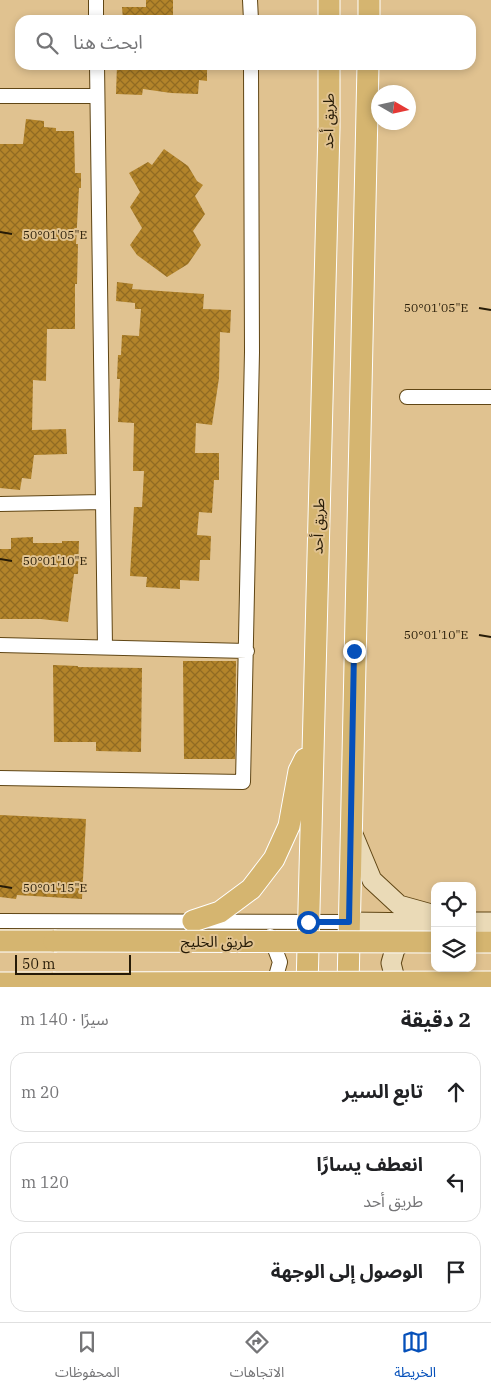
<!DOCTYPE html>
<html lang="ar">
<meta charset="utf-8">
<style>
body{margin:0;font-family:"IBM Plex Serif","Noto Sans Arabic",serif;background:#f2f2f2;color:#202124;direction:rtl}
.controls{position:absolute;right:15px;bottom:15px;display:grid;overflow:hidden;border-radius:10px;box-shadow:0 2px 8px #0003}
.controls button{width:45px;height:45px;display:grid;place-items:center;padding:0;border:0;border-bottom:1px solid #e0e0e0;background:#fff;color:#202124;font:25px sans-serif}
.compass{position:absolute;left:371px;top:85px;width:45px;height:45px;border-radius:50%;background:#fff;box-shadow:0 2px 8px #0003;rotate:99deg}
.scale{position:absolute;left:15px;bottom:12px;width:116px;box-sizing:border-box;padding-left:5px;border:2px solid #261b07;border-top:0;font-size:14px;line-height:18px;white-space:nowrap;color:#261b07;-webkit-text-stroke:4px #e0c290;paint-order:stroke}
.stop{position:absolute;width:15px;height:15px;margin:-11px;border:4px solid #0550ba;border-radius:50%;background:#fff}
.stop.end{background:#0550ba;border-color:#fff;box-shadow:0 1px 5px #0008}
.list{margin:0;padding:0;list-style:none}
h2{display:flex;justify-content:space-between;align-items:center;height:65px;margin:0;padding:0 20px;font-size:21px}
h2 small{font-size:16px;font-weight:400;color:#757577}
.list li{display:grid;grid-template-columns:32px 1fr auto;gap:15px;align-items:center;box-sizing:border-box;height:80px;margin:0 10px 10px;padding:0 10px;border:1px solid #e0e0e0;border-radius:15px}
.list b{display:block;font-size:19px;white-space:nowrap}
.list p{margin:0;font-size:16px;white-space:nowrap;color:#757577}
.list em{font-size:16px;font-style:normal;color:#757577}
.icon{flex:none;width:28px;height:28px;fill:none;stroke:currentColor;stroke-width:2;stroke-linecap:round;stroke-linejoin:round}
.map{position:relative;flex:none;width:491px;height:987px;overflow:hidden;direction:ltr}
.search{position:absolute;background:#fff;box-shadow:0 2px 8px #0003;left:15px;right:15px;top:15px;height:55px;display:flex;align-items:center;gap:12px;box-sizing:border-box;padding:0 18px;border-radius:15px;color:#757577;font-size:19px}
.sheet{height:335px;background:#fff}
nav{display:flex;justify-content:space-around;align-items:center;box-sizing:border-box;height:70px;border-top:1px solid #e0e0e0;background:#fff;font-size:14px;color:#757577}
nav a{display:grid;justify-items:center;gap:2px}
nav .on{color:#0550ba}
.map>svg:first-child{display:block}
</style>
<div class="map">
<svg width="491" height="987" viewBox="0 0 491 987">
<defs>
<pattern id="building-cross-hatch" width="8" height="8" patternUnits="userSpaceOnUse" patternTransform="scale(1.25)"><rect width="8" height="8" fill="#b3842a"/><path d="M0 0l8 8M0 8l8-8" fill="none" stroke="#916b22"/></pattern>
</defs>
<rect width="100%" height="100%" fill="#e0c290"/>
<path fill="url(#building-cross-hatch)" d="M146,0h27v20h-50l-1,-13h24z
M117,65h90v16l-8,-1 -1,14 -27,-1 -28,-4 -1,6 -26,-1z
M26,119l18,2v6l12,1v3h18l1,42h6v15h-2l-3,56h2l-1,40h-2v45h-28l-1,52 -13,-1 -1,50 34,-1 1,25 -33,1 -3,24 -9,-1 -2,12 -20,-2v-344h23z
M164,149l24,17 9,15 6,4 -8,11 10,18 -12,17 8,14 -13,19 -21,13 -30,-22 -7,-10 12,-17 -12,-21 10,-15 -11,-19 19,-11 4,3z
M117,282l16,2 -1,5 72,5 -1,15 28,1 -1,23 -10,-1 -1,46 -7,47 -16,-2 -1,30h24v27h-5l-2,33 -13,-1 -2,23 14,1 -1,24h-10l-1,21 -19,-1v9l-34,-2 1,-10 -17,-1 4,-69h8l2,-36h-11l1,-48 -16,-1 2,-43h-3l1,-24h3l1,-20 17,1 2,-27h-6v-6l-19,-2z
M33,537v6h29v-2h17l-1,33h-4l-6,48 -27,-3h-41v-70h11v-11z
M183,661h53l-1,98h-51z
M53,665l25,1v1l64,1 -1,84 -45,-1v-9h-42z
M0,815l86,4 -4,80 -65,-4 -1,4 -16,-2z"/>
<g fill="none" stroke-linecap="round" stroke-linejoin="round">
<g stroke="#604615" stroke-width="16">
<path id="street" d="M96,0v20
M250,0l1,20
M97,65l8,582
M0,96h97
M407,397h84
M0,504l103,-2
M0,645l247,6
M0,778l243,4 9,-430 -1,-287
M0,921l349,1
M270,936l10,26 -7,25"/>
</g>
<g stroke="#604615" stroke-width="21">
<path id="secondary" d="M352,832l20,48 27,25 36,10
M349,922l80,1
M472,922h19
M400,987l-5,-8 -4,-16 4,-14 13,-14 27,-7"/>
</g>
<g stroke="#fff" stroke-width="23">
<path id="primary" d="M329,20v-20
M369,20v-20
M193,921l27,-9 31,-23 23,-30 15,-33 10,-55 6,-12
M0,941h54
M472,942h19
M0,983h53
M307,987l22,-859v-63
M348,987l20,-922"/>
</g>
<use href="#street" stroke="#fff" stroke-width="14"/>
<use href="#secondary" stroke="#eadab7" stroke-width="19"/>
<use href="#primary" stroke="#d5b570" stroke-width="21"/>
<g stroke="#fff" stroke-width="23" stroke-linecap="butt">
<path id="primary-bridge" d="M54,941l381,1
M53,983l438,-1"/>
</g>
<use href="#primary-bridge" stroke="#d5b570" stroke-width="21"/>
</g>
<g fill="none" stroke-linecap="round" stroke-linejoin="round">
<path stroke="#0550ba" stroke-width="6" d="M308,922h41l5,-271"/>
</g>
<path fill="none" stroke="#261b07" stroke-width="2" d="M0,232l12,2M479,308l12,2M0,559l12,2M479,635l12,2M0,886l12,2"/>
<g text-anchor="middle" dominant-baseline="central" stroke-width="4" stroke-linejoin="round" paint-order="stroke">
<g font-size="15" fill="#261b07" stroke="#e0c290">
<text transform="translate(328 121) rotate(-89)">طريق أحد</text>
<text transform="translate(318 526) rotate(-88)">طريق أحد</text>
<text x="217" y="941">طريق الخليج</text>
</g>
</g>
<g font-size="12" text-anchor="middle" fill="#261b07" stroke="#e0c290" stroke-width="4" stroke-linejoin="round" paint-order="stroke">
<text x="55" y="239">50°01'05"E</text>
<text x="436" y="312">50°01'05"E</text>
<text x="55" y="565">50°01'10"E</text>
<text x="436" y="639">50°01'10"E</text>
<text x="55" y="892">50°01'15"E</text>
</g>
</svg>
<div class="controls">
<button><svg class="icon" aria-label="locate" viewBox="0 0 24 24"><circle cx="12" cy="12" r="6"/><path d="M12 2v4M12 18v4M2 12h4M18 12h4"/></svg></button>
<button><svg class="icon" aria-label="layers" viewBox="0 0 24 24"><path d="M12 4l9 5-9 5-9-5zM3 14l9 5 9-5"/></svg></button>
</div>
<svg class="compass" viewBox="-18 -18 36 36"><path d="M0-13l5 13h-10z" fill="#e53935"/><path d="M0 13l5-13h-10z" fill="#757577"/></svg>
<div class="scale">50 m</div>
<div class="stop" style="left:308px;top:922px"></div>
<div class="stop end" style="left:354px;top:651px"></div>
<div class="search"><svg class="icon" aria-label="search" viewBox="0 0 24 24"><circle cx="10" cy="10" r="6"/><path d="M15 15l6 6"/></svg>ابحث هنا</div>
</div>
<section class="sheet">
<h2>2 دقيقة<small>سيرًا · 140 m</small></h2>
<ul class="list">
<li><svg class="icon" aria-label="ahead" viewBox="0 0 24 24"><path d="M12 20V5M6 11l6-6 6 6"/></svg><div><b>تابع السير</b></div><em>20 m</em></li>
<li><svg class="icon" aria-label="left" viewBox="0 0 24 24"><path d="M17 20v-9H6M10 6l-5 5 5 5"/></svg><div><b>انعطف يسارًا</b><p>طريق أحد</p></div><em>120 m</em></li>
<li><svg class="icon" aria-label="arrive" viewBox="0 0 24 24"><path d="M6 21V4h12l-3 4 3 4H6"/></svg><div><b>الوصول إلى الوجهة</b></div></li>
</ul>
</section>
<nav>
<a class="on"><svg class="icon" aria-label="map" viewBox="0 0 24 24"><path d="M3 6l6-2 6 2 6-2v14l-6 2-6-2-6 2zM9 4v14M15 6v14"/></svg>الخريطة</a>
<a><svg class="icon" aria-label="directions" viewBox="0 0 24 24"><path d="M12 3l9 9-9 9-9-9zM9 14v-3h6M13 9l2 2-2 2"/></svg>الاتجاهات</a>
<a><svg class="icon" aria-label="saved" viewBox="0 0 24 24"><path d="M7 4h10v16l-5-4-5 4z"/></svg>المحفوظات</a>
</nav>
